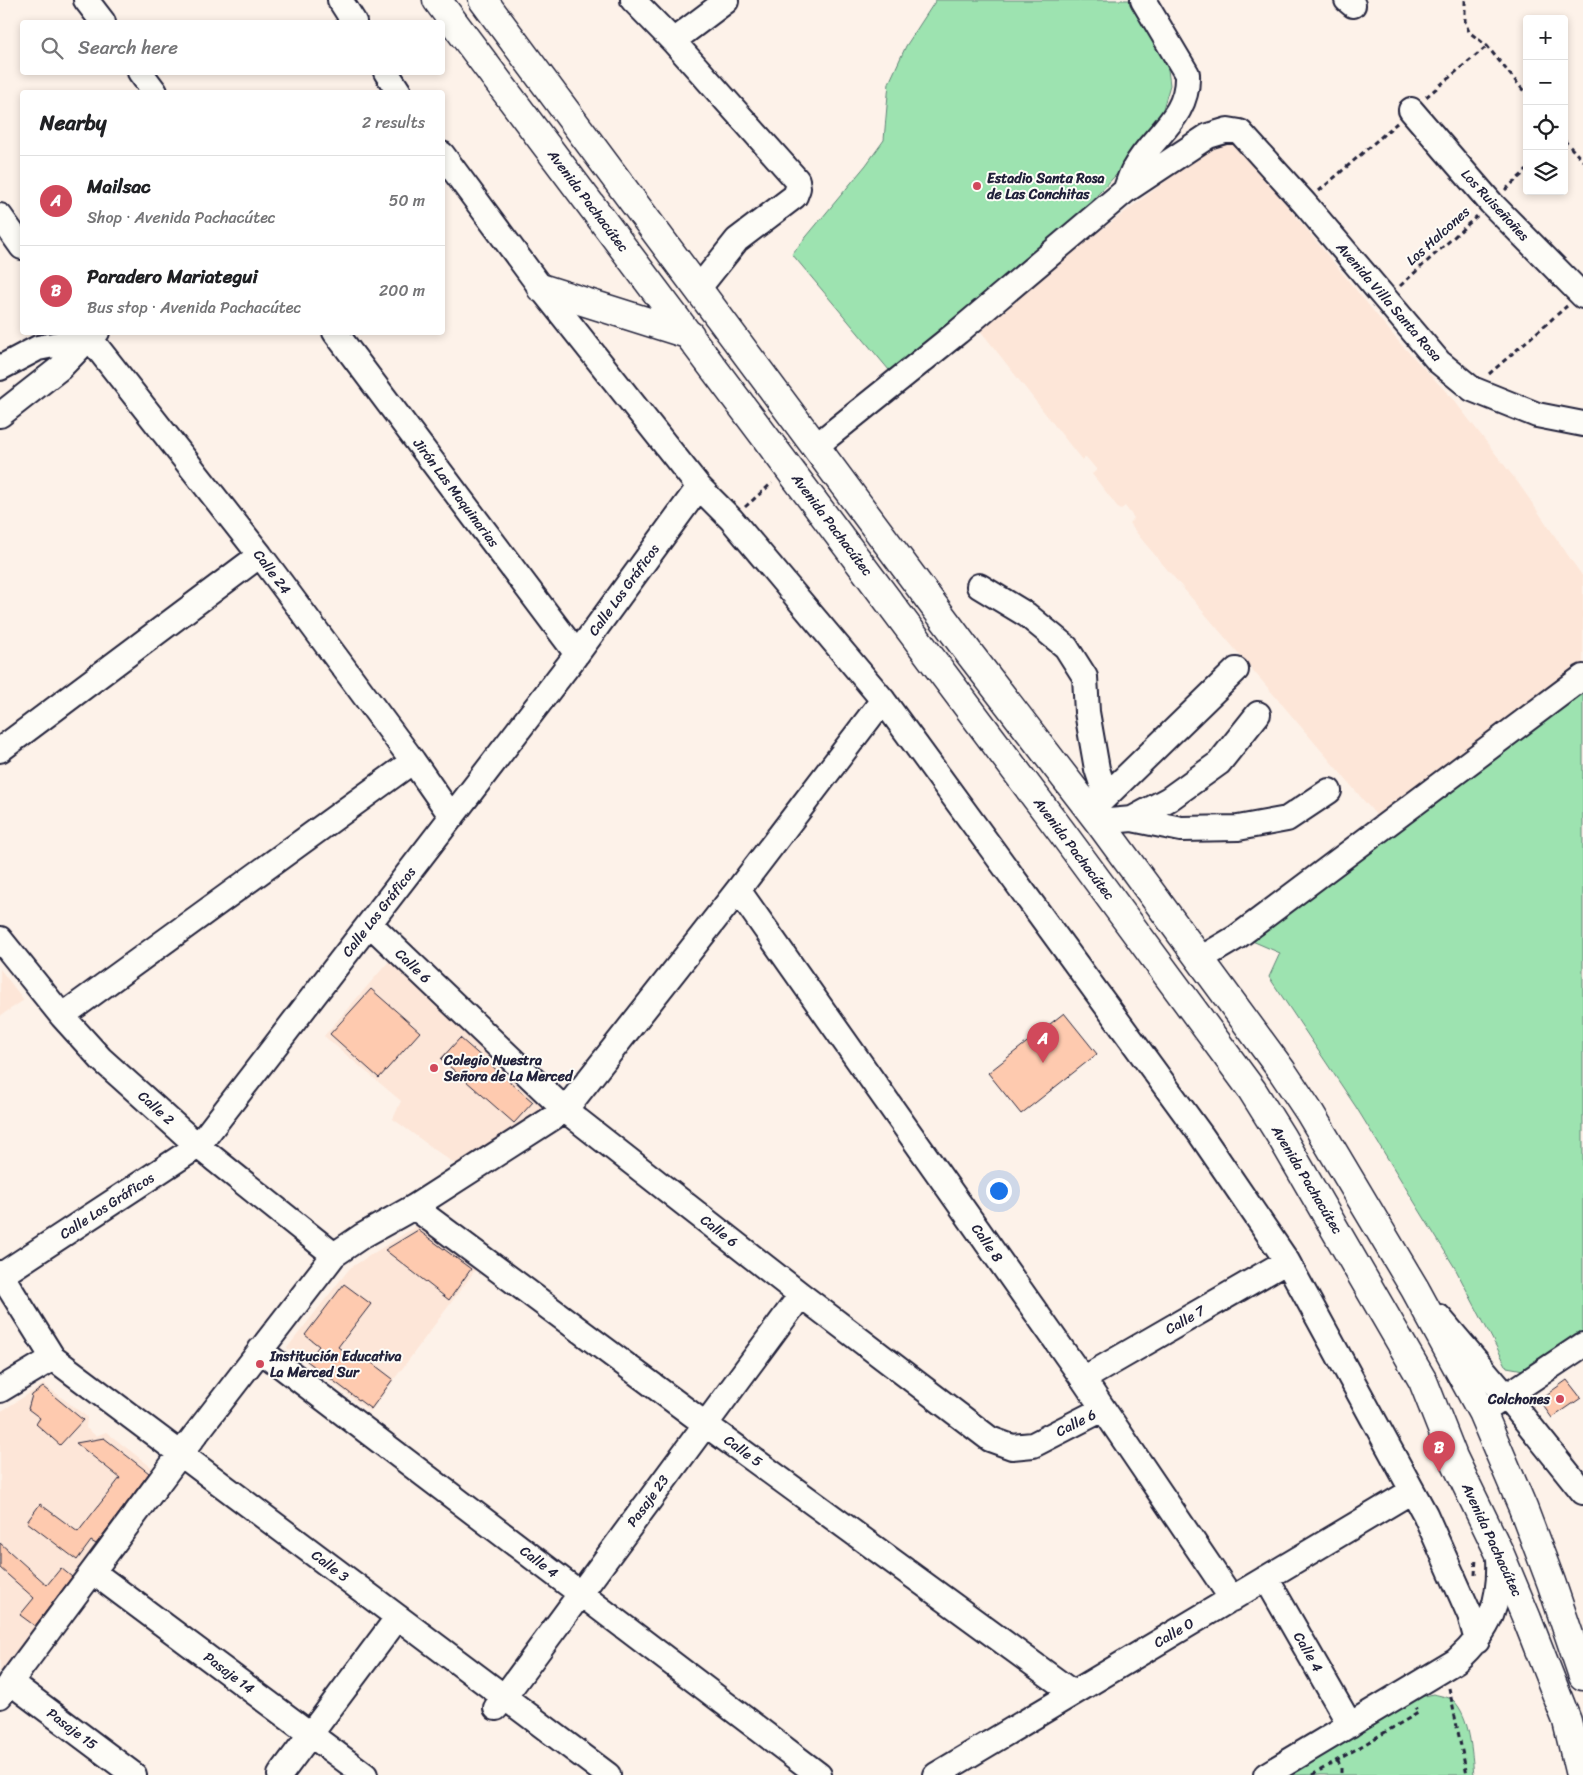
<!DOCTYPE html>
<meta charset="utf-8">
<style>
body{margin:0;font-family:Sriracha,sans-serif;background:#f2f2f2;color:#202124}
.controls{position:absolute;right:15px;top:15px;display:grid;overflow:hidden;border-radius:5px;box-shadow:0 2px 8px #0003}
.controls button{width:45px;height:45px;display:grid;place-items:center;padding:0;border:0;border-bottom:1px solid #e0e0e0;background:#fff;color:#202124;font:25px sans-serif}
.you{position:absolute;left:998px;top:1190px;width:18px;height:18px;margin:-12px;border:4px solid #fff;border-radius:50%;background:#1a73e8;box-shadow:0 0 0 8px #1a73e833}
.badge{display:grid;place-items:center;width:32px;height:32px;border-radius:50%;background:#d1495b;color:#fff;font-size:16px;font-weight:700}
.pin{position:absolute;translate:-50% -41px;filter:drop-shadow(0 1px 2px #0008)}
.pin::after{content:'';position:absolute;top:26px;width:18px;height:15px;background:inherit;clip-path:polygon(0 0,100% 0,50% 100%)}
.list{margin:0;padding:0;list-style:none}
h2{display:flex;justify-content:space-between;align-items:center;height:65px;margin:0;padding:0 20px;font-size:21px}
h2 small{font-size:16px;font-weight:400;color:#757577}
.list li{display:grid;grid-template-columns:32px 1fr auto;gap:15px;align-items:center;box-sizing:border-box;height:90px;padding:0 20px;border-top:1px solid #e0e0e0}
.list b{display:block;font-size:19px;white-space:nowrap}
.list p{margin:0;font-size:16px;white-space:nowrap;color:#757577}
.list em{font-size:16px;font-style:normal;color:#757577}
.icon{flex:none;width:28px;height:28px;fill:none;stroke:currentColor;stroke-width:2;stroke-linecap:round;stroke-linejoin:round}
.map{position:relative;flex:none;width:1583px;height:1775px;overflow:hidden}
.search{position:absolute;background:#fff;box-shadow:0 2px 8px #0003;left:20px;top:20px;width:425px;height:55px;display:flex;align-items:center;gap:12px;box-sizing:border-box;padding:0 18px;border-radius:5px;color:#757577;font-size:19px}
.panel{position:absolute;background:#fff;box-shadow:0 2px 8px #0003;left:20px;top:90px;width:425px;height:245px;border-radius:5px}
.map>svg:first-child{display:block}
</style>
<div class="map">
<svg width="1583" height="1775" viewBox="0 0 1583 1775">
<rect width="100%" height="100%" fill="#fdf2e9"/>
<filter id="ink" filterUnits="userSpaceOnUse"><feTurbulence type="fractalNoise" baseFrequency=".02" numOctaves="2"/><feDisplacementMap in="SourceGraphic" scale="10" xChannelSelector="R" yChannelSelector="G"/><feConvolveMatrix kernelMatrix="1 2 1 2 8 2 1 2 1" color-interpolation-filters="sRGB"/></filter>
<g filter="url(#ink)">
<path fill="#fde6d8" d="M1221,139l13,2 164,200 55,58 66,85 64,93v89l-201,156 -239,-281 -14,-18 5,-5 -9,-12 -5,4 -28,-36 5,-4 -11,-13 -4,3 -12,-15 -94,-120z
M390,960l156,147 -90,58 -63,-46 8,-18 -77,-65z
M0,969l24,31 -24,16z
M418,1225l58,44 -106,143 -83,-64 63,-80z
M44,1384l43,33 -1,11 10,8 10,-4 53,41 -159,202v-263z"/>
<path fill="#9de3b0" stroke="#608276" d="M936,0h199l31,54 4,31 -8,27 -32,48 -44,47 -159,139 -38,24 -97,-116 74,-89 18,-25 5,-57 17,-37z
M1583,667v664l-54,40 -22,-4 -52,-99 -99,-161 -87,-130 11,-24 -37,-16z
M1434,1694c6,2 15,3 19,6 17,16 19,53 21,75h-186l132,-78z"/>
<path fill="#fecaaf" stroke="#22223b" d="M371,989l49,43 -41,46 -49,-44z
M1064,1013l33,41 -76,60 -33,-41z
M460,1038l73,64 -19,21 -73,-64z
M418,1230l53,39 -22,31 -64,-50z
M344,1284l27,20 -33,43 22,16 4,-6 29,22 -22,30 -64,-48 12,-15 -14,-11z
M1567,1380l14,18 -29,20 -13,-18z
M43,1387l40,33 -23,25 -24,-21 4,-6 -12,-9 4,-14z
M104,1438l45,35 -53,71 -5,-3 -14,19 -50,-38 13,-18 38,28 42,-54 -44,-35z
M0,1543l47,42 14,-17 11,9 -37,49 -15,-11 14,-17 -34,-30z"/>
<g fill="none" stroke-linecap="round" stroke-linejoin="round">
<g stroke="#22223b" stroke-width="28">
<path id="minor" d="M86,0l17,22
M340,0l14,22
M633,0l40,41 124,139 1,8 -3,8 -58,44 -39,49
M1347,0l6,5
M673,41l53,-40
M140,72l15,20
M386,72l13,20
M1411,110l80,93 92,93
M442,154l99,134 158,199 32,32 152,181 318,435 86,126 138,253 45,101 7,26
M1125,191l83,-55 20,-6 12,2 65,72 134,158 33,27 65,26 46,9
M0,216l22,31
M85,332l175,223 153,206 39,56
M335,332l242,322
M0,368l38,-20 51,-10
M0,415l60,-47 29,-30 8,-6
M816,446l142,-114 167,-141c3,-7 5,-15 9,-22 18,-34 55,-51 53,-95l-44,-74
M979,586l48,29 39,32 19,30 2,35 10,57 9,27
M0,750l260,-195
M1097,805l139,-135
M1132,819l37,-20 50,-36 39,-49
M1099,822l33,-3 49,10 57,-1 49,-9 42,-28
M738,890l345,489 149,220
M370,924l195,186 236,185 189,144 22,8 21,-2 70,-36
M0,939l62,77 39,43 97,87 136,109
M1200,959l37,-22 346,-260
M62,1016l351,-255
M414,1207l291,217 368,269
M0,1273l53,85 555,417
M0,1276l198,-130 379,-492 122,-167
M1439,1317l67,79 77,96
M260,1350l559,425
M1083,1379l204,-118
M0,1390l53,-32
M1493,1405l90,-60
M93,1572l272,203
M1266,1578l84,147
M10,1682l124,93
M0,1696l172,-231 162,-210 28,-19 52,-29 151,-97 173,-220 145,-190
M496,1708l305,-413
M280,1775l118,-158
M936,1775l476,-284
M1266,1775l190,-114c35,-31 45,-58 43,-105"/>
</g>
<g stroke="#22223b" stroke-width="31">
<path id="major" d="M437,0l624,831 191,259 30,48 141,243 30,76 46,95 28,67 40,102 13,54
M483,0l486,653 130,169 183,249 28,42 105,176 67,123 41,96 28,74 32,94
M541,288l149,47"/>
</g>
<path stroke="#22223b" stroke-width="3" stroke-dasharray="5 4" stroke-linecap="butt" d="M1465,0v21l4,11 18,14 40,49
M1426,97l61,-51
M1564,140l19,21
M1505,190l22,-20
M1319,191l78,-68
M1400,286l77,-70
M1489,374l78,-68
M745,507l27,-24
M1475,1575l1,-18
M1449,1688l18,87
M1337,1760l4,7v8
M1312,1775l106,-62 -3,-5"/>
<use href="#minor" stroke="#fdfcf7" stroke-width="24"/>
<use href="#major" stroke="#fdfcf7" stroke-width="28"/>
</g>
</g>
<g fill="#d1495b" stroke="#fdfcf7" stroke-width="2">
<circle cx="977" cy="186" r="5"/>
<circle cx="434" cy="1068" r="5"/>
<circle cx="260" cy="1364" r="5"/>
<circle cx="1560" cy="1399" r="5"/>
</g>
<g text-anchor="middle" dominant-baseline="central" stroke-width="4" stroke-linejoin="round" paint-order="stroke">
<g font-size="14" font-weight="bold" fill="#22223b" stroke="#fdfcf7" text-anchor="start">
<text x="987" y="178">Estadio Santa Rosa<tspan x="987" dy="16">de Las Conchitas</tspan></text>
<text x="444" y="1060">Colegio Nuestra<tspan x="444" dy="16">Señora de La Merced</tspan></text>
<text x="270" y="1356">Institución Educativa<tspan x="270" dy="16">La Merced Sur</tspan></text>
<text x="1550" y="1399" text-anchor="end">Colchones</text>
</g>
<g font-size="14" fill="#22223b" stroke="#fdfcf7">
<text transform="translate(588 201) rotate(53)">Avenida Pachacútec</text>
<text transform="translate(1495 205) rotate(47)">Los Ruiseñoñes</text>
<text transform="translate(1438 236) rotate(-42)">Los Halcones</text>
<text transform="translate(1389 302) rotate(49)">Avenida Villa Santa Rosa</text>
<text transform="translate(456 493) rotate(53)">Jirón Las Maquinarias</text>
<text transform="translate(832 525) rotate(53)">Avenida Pachacútec</text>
<text transform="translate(272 572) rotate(53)">Calle 24</text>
<text transform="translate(624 590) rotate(-54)">Calle Los Gráficos</text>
<text transform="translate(1074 849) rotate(53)">Avenida Pachacútec</text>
<text transform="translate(379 912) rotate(-52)">Calle Los Gráficos</text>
<text transform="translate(413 966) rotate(44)">Calle 6</text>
<text transform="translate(156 1108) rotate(42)">Calle 2</text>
<text transform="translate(1307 1180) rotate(59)">Avenida Pachacútec</text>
<text transform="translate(107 1206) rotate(-33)">Calle Los Gráficos</text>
<text transform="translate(719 1231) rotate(38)">Calle 6</text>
<text transform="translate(987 1243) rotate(55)">Calle 8</text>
<text transform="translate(1185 1320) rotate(-30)">Calle 7</text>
<text transform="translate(1076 1423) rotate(-27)">Calle 6</text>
<text transform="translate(743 1451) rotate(36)">Calle 5</text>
<text transform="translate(648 1501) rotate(-54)">Pasaje 23</text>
<text transform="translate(1492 1540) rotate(65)">Avenida Pachacútec</text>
<text transform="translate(539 1562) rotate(37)">Calle 4</text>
<text transform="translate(330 1566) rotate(37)">Calle 3</text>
<text transform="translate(1174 1633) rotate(-31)">Calle O</text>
<text transform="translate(1308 1652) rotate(60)">Calle 4</text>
<text transform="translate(229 1673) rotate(37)">Pasaje 14</text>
<text transform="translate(72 1729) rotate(37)">Pasaje 15</text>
</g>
</g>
</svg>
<div class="controls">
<button>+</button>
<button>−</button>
<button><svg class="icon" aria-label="locate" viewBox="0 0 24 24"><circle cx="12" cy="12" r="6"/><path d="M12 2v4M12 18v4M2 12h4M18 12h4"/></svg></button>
<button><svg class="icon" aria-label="layers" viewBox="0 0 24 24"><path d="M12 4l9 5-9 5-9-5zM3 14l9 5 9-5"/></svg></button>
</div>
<div class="you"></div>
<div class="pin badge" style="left:1043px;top:1063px">A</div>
<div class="pin badge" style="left:1439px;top:1472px">B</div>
<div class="search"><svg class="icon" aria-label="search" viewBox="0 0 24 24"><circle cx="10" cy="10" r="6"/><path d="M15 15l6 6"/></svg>Search here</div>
<section class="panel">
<h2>Nearby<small>2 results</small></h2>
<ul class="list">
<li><span class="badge">A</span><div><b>Mailsac</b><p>Shop · Avenida Pachacútec</p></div><em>50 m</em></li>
<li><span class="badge">B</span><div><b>Paradero Mariategui</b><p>Bus stop · Avenida Pachacútec</p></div><em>200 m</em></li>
</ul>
</section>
</div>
